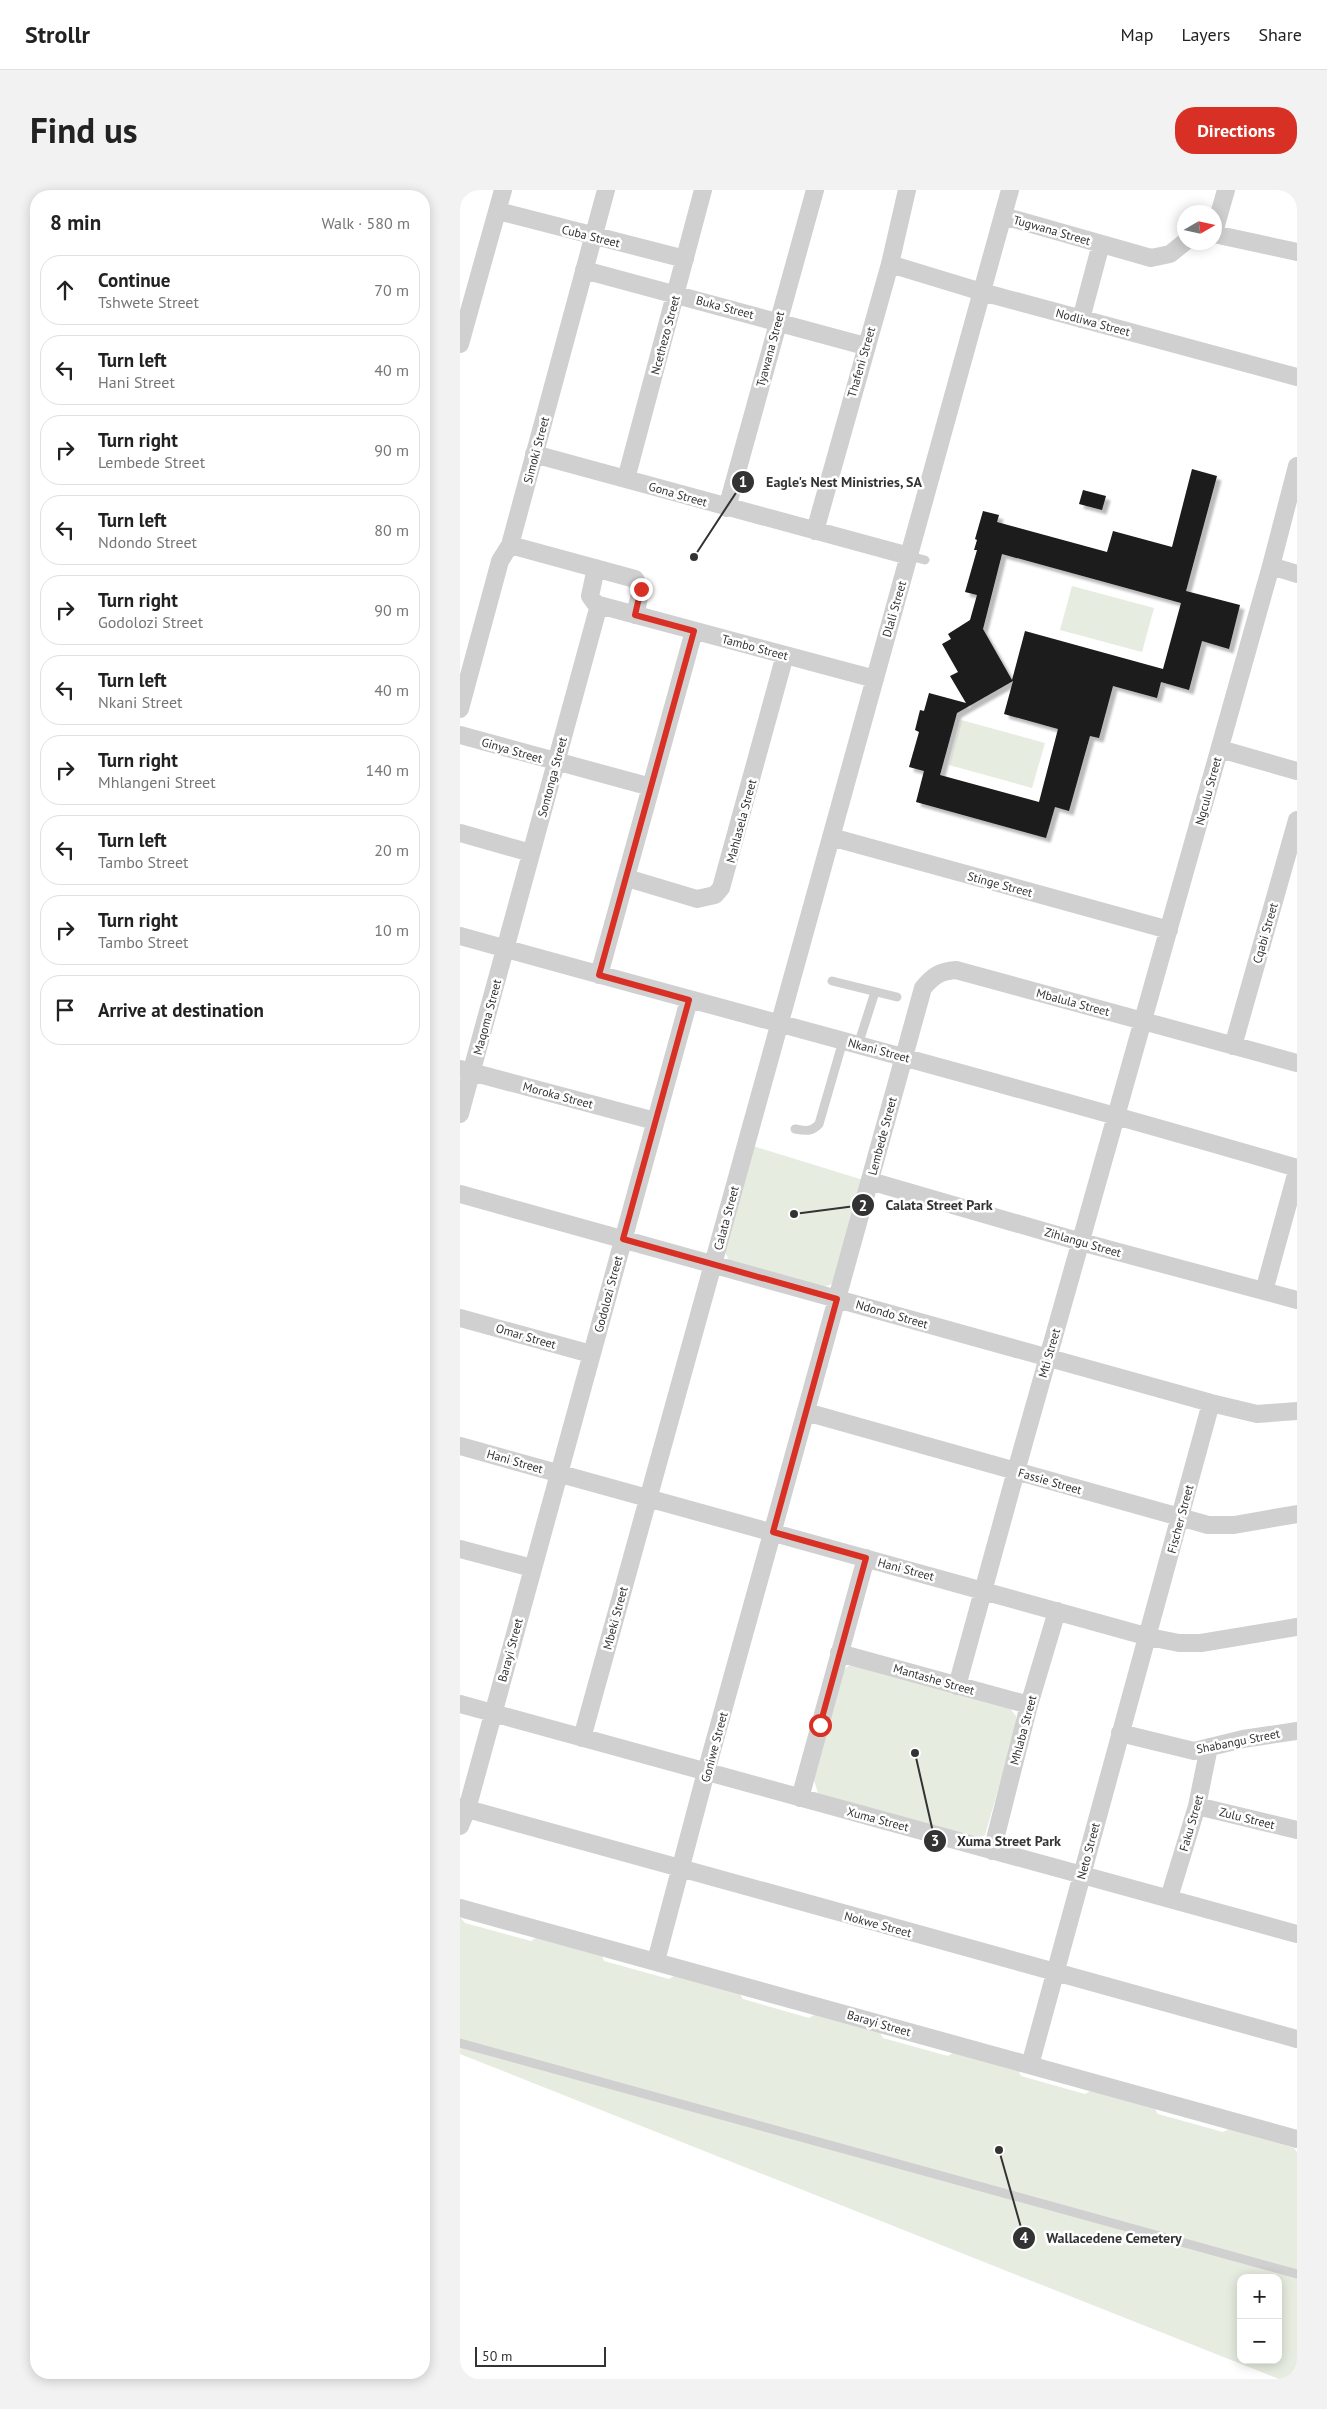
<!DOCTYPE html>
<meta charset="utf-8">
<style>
body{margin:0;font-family:"PT Sans",sans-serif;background:#f2f2f2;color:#222}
.controls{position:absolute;right:15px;bottom:15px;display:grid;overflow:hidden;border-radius:10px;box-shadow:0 2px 12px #0003}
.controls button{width:45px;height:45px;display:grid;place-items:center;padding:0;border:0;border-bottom:1px solid #e0e0e0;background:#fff;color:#222;font:25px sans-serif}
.compass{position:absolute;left:717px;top:15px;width:45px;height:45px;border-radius:50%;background:#fff;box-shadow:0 2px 12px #0003;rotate:81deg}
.scale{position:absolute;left:15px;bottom:12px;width:131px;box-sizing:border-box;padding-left:5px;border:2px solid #333;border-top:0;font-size:14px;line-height:18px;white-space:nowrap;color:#333;-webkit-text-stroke:4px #fff;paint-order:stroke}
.stop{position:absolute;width:15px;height:15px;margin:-11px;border:4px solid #d93025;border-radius:50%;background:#fff}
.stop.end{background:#d93025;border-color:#fff;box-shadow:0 1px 5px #0008}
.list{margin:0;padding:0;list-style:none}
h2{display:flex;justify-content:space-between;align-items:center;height:65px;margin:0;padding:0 20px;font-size:21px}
h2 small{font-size:16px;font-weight:400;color:#767676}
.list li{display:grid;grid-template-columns:32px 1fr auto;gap:15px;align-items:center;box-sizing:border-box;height:70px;margin:0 10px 10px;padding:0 10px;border:1px solid #e0e0e0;border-radius:20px}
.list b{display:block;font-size:19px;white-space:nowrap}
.list p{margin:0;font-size:16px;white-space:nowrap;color:#767676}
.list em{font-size:16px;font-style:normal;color:#767676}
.icon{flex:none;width:28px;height:28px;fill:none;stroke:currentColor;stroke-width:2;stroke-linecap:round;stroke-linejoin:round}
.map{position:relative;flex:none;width:837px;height:2189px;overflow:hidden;border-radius:20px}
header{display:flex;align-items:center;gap:30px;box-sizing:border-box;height:70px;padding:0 25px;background:#fff;border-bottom:1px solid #e0e0e0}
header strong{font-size:24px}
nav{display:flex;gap:28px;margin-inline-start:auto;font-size:18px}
.intro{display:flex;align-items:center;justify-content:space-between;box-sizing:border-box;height:120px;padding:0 30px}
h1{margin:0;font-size:35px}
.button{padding:12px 22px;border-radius:20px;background:#d93025;color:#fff;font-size:18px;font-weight:700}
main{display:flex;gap:30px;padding:0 30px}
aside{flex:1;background:#fff;border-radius:20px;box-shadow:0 2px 12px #0003}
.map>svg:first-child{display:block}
</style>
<header>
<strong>Strollr</strong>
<nav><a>Map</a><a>Layers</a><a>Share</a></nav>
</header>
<div class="intro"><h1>Find us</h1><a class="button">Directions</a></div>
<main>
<aside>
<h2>8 min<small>Walk · 580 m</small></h2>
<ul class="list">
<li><svg class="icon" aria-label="ahead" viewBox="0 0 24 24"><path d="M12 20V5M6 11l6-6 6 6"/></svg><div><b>Continue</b><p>Tshwete Street</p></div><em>70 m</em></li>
<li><svg class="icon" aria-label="left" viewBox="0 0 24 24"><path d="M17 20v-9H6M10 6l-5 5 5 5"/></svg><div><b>Turn left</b><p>Hani Street</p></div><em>40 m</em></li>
<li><svg class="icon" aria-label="right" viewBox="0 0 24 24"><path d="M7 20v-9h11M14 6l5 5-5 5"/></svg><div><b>Turn right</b><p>Lembede Street</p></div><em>90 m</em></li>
<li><svg class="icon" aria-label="left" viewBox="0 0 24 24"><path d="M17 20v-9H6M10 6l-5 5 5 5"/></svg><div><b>Turn left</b><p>Ndondo Street</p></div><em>80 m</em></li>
<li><svg class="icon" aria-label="right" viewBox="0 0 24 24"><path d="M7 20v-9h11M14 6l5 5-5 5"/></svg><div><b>Turn right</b><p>Godolozi Street</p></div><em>90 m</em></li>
<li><svg class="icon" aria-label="left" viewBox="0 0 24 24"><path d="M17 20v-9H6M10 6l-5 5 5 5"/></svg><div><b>Turn left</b><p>Nkani Street</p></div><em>40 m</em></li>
<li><svg class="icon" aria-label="right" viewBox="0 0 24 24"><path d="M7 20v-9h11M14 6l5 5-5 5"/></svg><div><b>Turn right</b><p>Mhlangeni Street</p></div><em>140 m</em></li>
<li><svg class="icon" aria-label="left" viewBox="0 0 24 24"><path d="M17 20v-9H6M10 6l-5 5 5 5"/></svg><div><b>Turn left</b><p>Tambo Street</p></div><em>20 m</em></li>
<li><svg class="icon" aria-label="right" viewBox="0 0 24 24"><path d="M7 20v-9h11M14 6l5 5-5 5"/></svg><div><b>Turn right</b><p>Tambo Street</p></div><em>10 m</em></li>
<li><svg class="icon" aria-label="arrive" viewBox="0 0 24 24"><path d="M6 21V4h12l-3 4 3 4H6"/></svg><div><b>Arrive at destination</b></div></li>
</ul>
</aside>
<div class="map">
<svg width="837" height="2189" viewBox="0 0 837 2189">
<defs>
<filter id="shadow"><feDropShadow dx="4.5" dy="4.5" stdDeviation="1" flood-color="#0004"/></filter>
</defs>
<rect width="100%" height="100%" fill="#fff"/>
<path fill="#e6ecdf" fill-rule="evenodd" d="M612,396l82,22 -12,44 -82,-22z
M501,530l84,23 -13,45 -83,-23z
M293,956l110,34 -31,104 -8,3 -95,-27 -4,-8z
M393,1473l157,45 6,8v12l-31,107 -8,4 -159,-46 -5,-16 30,-107z
M0,1727l5,6 66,18 5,-3 66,18 2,5 65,18 5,-3 66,18 3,5 66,19 5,-3 66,18 3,5 65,18 5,-3 65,16 3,7 64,18 5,-3 65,18 3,5 65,18 6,-3 65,19 3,4v227h-18l-819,-325zM781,2088h37v82h-37z"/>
<path fill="#1a1a1a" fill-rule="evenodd" filter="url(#shadow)" d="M732,279l25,7 -31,115 54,14 -11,44 -27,-8 -13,49 -28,-8 -4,16 -44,-12 -14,52 -9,-2 -21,75 -14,-4 -9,31 -130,-36 8,-31 -15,-4 10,-35 -4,-2 5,-20 4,1 5,-18 37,10 -16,-27 8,-4 -16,-28 9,-5 -3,-5 22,-14 7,-25 -12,-3 12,-42h-3l3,-10 -2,-1 8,-28 16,4 -2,7 110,30 6,-21 59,16zM542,364l179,49 -18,66 -138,-38 -13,49 -29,-51zM553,491l-9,33 54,15 -19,73 -99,-27 17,-62z
M623,300l23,6 -4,14 -23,-6z"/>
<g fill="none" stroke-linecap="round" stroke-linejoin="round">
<path stroke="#d0d0d0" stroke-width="9" d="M449,366l16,4
M372,791l65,16
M398,855l17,-53
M335,939c10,2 17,3 24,-5l24,-83
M0,1853l837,231"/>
<path stroke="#d0d0d0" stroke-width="18" d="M38,21l187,48
M543,26l148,42 19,-4 15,-12
M754,42l12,-42
M754,44l83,18
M430,74l92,28 315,85
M124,80l281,76
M621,129l20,-75
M0,154l43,-154
M74,264l375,102
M166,289l77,-289
M267,318l88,-318
M355,341l75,-267 17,-74
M50,355l125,34 6,10 -6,26
M811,376l26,8
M136,378l-6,28 5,7 4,2 276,74
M0,519l40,-148 10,-16 96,-355
M0,545l191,52
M760,559l77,22
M0,643l71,20
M371,647l338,93
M167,688l70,21 18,-4 6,-7 64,-233
M0,746c279,78 559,150 837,232
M139,785l95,-344
M773,856l64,-226
M0,879l195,52
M0,924l139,-509
M410,991l211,61 216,58
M0,1004l751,209 46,11 40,-3
M804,1101l33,-120
M0,1128l131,36
M346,1222l402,113h26l63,-11
M0,1256l689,191 30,6h22l96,-16
M0,1359l72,19
M379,1463l190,52
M497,1496l59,-215 255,-905 26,-100
M0,1514l837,230
M660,1543l74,18 49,-12 54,-8
M122,1548l428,-1548
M340,1608l66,-240
M737,1616l100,24
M0,1617l837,232
M0,1636l7,-17 222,-809
M532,1661l37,-146 28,-94
M709,1708l28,-92 12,-59
M0,1718l837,231
M196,1771l50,-189 217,-784c10,-12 17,-17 33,-18l341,93
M570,1875c60,-221 121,-441 181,-662"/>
</g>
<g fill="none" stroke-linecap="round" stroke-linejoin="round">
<path stroke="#d93025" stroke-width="6" d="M181,399l-6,26 59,16 -95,344 90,25 -66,239 214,60 -64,233 93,26 -46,167"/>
</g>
<g text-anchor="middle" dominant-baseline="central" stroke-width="5" stroke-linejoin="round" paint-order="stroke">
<g font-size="12" fill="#333" stroke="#fff">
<text transform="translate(592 40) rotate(16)">Tugwana Street</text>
<text transform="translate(131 46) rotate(14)">Cuba Street</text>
<text transform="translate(265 117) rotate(15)">Buka Street</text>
<text transform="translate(633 132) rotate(15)">Nodliwa Street</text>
<text transform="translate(205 145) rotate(-75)">Ncethezo Street</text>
<text transform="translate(310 159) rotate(-75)">Tyawana Street</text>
<text transform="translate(401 172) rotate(-74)">Thafeni Street</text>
<text transform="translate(76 260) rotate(-75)">Simoki Street</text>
<text transform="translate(218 304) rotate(16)">Gona Street</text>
<text transform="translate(434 419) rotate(-74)">Dlali Street</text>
<text transform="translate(295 457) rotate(15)">Tambo Street</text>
<text transform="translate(52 560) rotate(16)">Ginya Street</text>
<text transform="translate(92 587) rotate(-75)">Sontonga Street</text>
<text transform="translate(748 601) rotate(-75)">Ngculu Street</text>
<text transform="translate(281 631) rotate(-75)">Mahlasela Street</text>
<text transform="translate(540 694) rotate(15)">Stinge Street</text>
<text transform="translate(805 743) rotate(-74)">Cqabi Street</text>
<text transform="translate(613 812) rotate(15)">Mbalula Street</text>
<text transform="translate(27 827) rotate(-75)">Maqoma Street</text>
<text transform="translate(419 860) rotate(15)">Nkani Street</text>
<text transform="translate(98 905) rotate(15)">Moroka Street</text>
<text transform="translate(422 946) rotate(-75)">Lembede Street</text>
<text transform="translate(266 1028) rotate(-75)">Calata Street</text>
<text transform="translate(623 1052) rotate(16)">Zihlangu Street</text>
<text transform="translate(148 1104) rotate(-75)">Godolozi Street</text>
<text transform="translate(432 1124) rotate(16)">Ndondo Street</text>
<text transform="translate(66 1146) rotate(16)">Omar Street</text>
<text transform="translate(589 1163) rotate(-74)">Mti Street</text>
<text transform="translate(55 1271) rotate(16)">Hani Street</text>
<text transform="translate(590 1291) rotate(16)">Fassie Street</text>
<text transform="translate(720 1329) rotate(-75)">Fischer Street</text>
<text transform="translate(446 1379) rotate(15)">Hani Street</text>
<text transform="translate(155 1428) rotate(-75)">Mbeki Street</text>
<text transform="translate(50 1460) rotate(-75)">Barayi Street</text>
<text transform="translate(474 1489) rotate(16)">Mantashe Street</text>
<text transform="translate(563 1540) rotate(-75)">Mhlaba Street</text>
<text transform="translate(778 1551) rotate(-11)">Shabangu Street</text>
<text transform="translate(254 1557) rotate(-75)">Goniwe Street</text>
<text transform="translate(787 1628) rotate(14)">Zulu Street</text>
<text transform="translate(418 1629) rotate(15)">Xuma Street</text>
<text transform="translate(731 1633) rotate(-74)">Faku Street</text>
<text transform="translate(628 1661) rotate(-75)">Neto Street</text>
<text transform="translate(418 1734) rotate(15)">Nokwe Street</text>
<text transform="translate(419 1833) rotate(16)">Barayi Street</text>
</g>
</g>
<path fill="none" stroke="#333" stroke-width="2" d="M234 367L283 292M334 1024L403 1015M455 1563L475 1651M539 1960L564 2048"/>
<g fill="#333" stroke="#fff" stroke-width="2">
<circle cx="234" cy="367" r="5"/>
<circle cx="334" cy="1024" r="5"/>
<circle cx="455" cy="1563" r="5"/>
<circle cx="539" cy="1960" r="5"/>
<circle cx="283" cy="292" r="12"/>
<circle cx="403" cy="1015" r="12"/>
<circle cx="475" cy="1651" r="12"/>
<circle cx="564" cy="2048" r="12"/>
</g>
<g font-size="15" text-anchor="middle" font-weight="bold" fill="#fff">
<text x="283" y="297">1</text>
<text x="403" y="1021">2</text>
<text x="475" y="1656">3</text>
<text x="564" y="2053">4</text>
</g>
<g font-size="14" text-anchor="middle" font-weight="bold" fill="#333" stroke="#fff" stroke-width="5" stroke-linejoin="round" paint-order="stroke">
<text x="384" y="297">Eagle's Nest Ministries, SA</text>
<text x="479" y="1020">Calata Street Park</text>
<text x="549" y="1656">Xuma Street Park</text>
<text x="654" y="2053">Wallacedene Cemetery</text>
</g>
</svg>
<div class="controls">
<button>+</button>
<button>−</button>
</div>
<svg class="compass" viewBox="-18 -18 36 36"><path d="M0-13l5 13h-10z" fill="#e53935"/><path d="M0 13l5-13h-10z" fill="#767676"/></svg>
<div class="scale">50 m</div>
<div class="stop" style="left:360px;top:1535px"></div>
<div class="stop end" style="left:181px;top:399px"></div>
</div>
</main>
